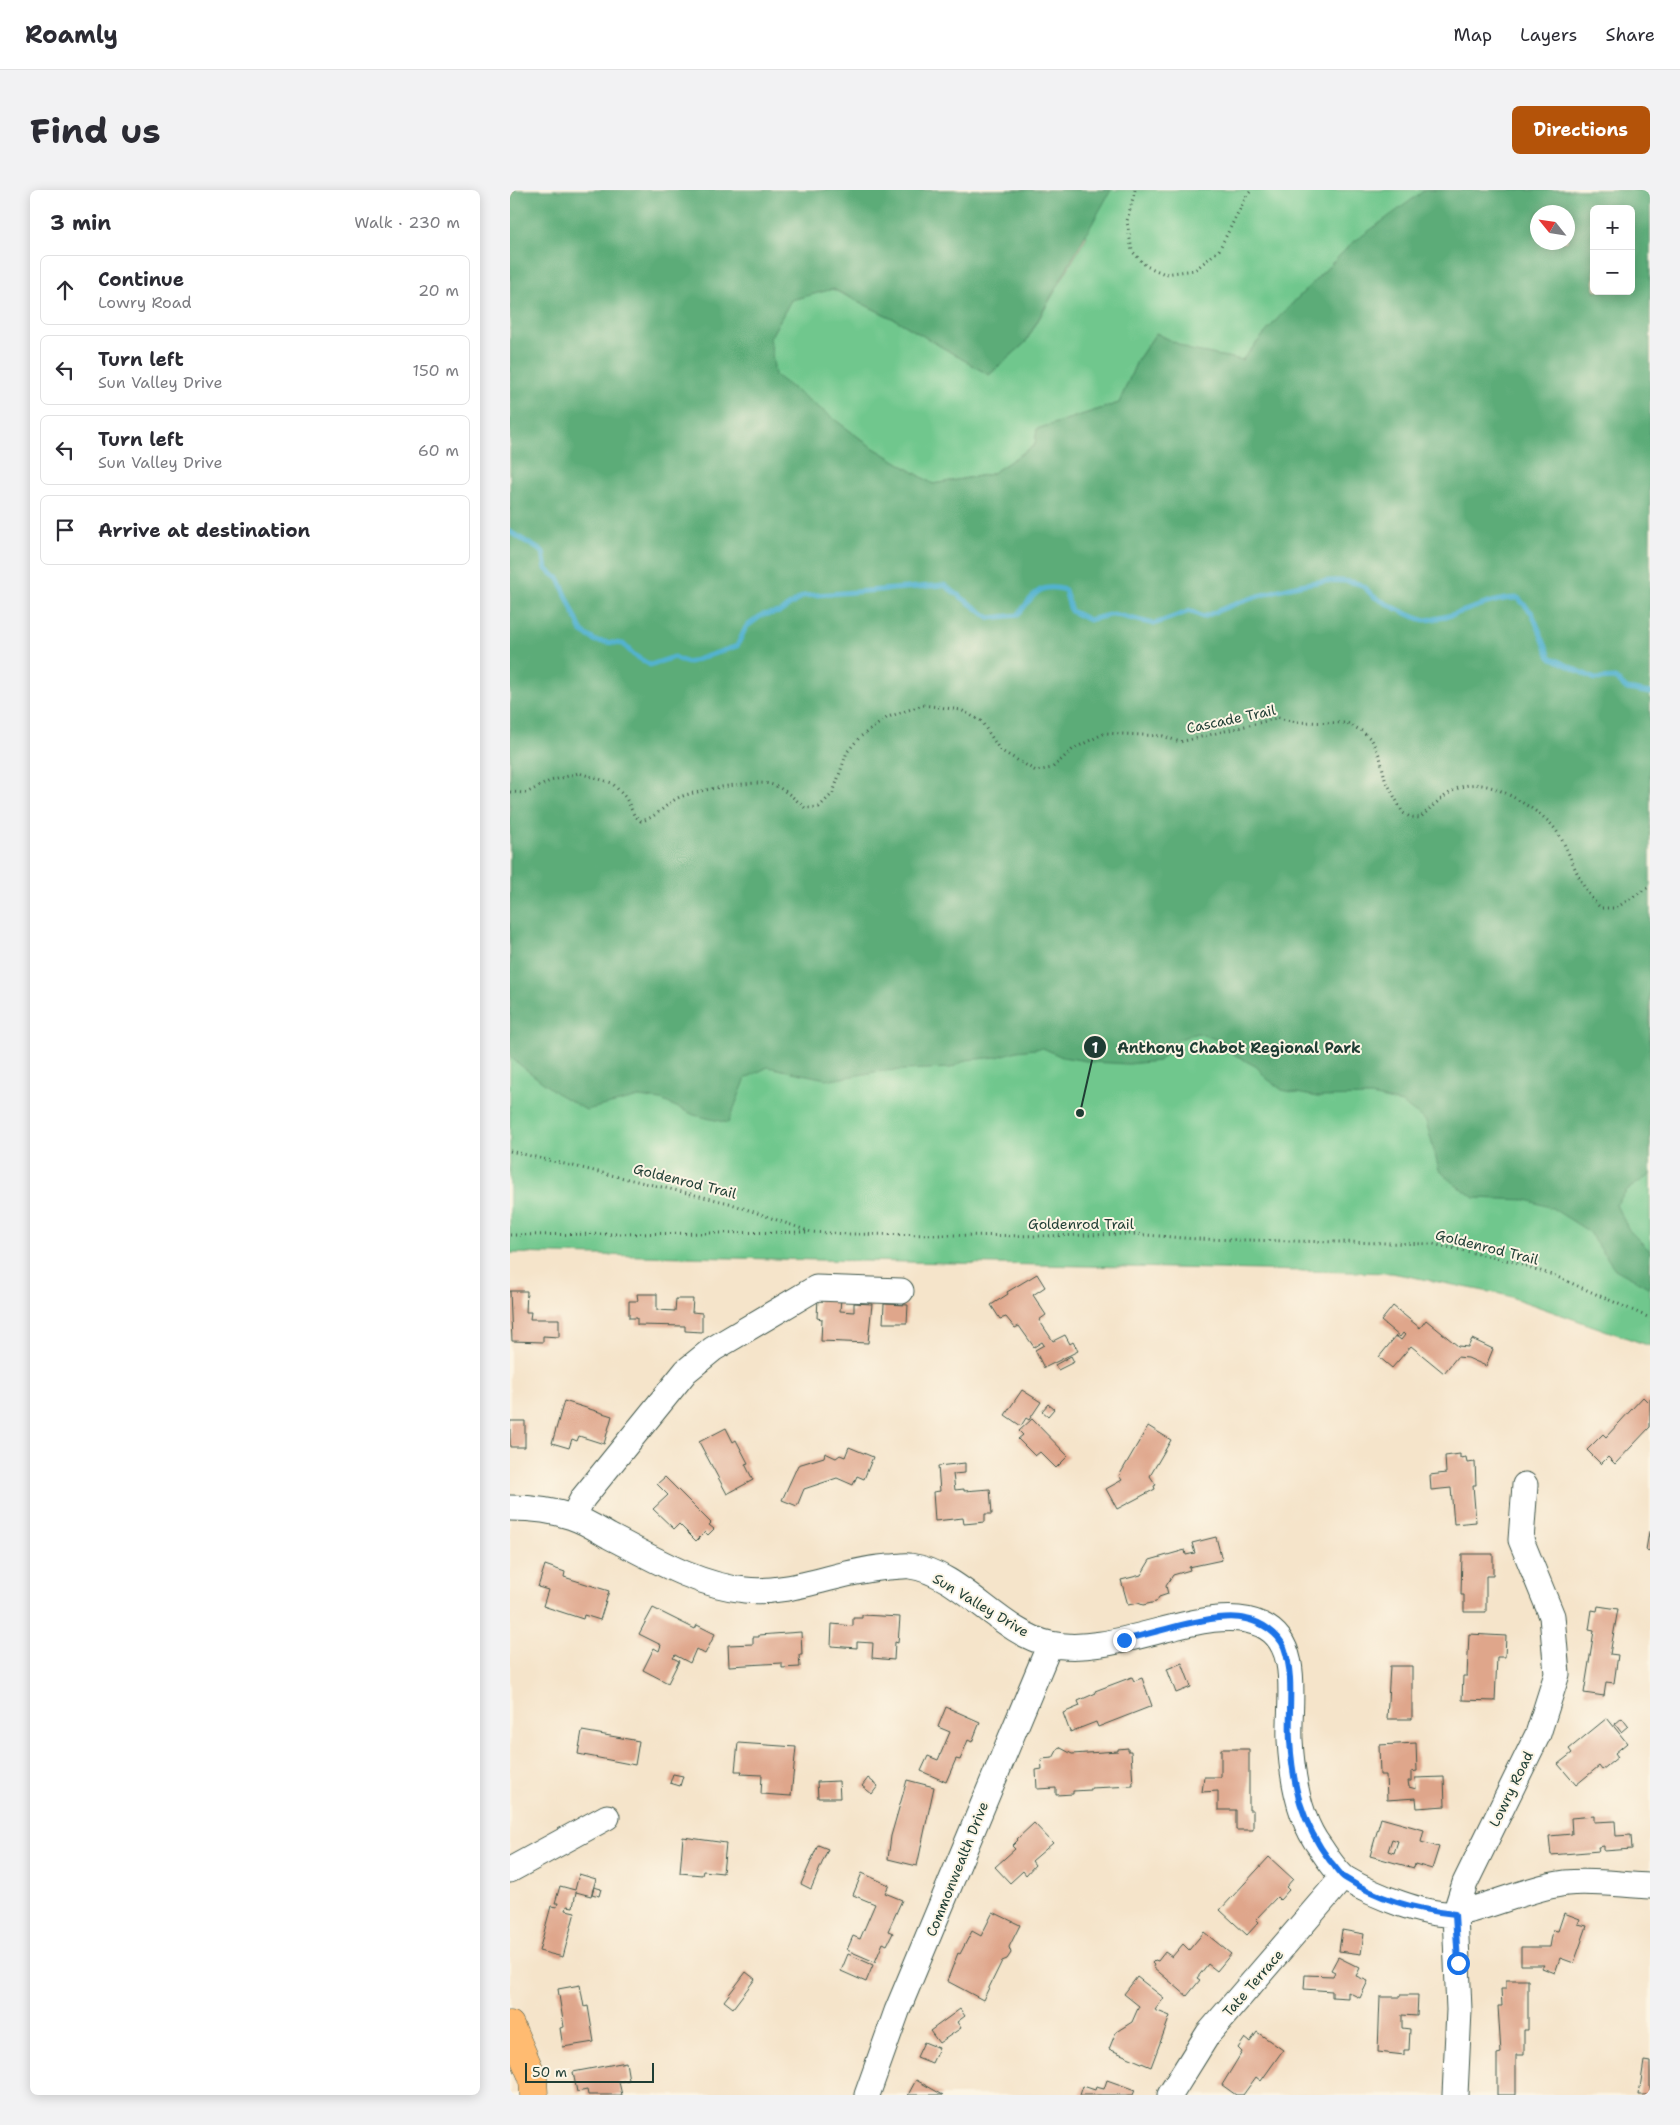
<!DOCTYPE html>
<meta charset="utf-8">
<style>
body{margin:0;font-family:"Shantell Sans",sans-serif;background:#f2f2f3;color:#2b2b33}
.controls{position:absolute;right:15px;top:15px;display:grid;overflow:hidden;border-radius:8px;box-shadow:0 2px 12px #0003}
.controls button{width:45px;height:45px;display:grid;place-items:center;padding:0;border:0;border-bottom:1px solid #e1e1e2;background:#fff;color:#2b2b33;font:25px sans-serif}
.compass{position:absolute;left:1020px;top:15px;width:45px;height:45px;border-radius:50%;background:#fff;box-shadow:0 2px 12px #0003;rotate:300deg}
.scale{position:absolute;left:15px;bottom:12px;width:129px;box-sizing:border-box;padding-left:5px;border:2px solid #1f3d34;border-top:0;font-size:14px;line-height:18px;white-space:nowrap;color:#1f3d34;-webkit-text-stroke:4px #fcf5e5;paint-order:stroke}
.stop{position:absolute;width:15px;height:15px;margin:-11px;border:4px solid #1a73e8;border-radius:50%;background:#fff}
.stop.end{background:#1a73e8;border-color:#fff;box-shadow:0 1px 5px #0008}
.list{margin:0;padding:0;list-style:none}
h2{display:flex;justify-content:space-between;align-items:center;height:65px;margin:0;padding:0 20px;font-size:21px}
h2 small{font-size:16px;font-weight:400;color:#7c7c81}
.list li{display:grid;grid-template-columns:32px 1fr auto;gap:15px;align-items:center;box-sizing:border-box;height:70px;margin:0 10px 10px;padding:0 10px;border:1px solid #e1e1e2;border-radius:8px}
.list b{display:block;font-size:19px;white-space:nowrap}
.list p{margin:0;font-size:16px;white-space:nowrap;color:#7c7c81}
.list em{font-size:16px;font-style:normal;color:#7c7c81}
.icon{flex:none;width:28px;height:28px;fill:none;stroke:currentColor;stroke-width:2;stroke-linecap:round;stroke-linejoin:round}
.map{position:relative;flex:none;width:1140px;height:1905px;overflow:hidden;border-radius:8px}
header{display:flex;align-items:center;gap:30px;box-sizing:border-box;height:70px;padding:0 25px;background:#fff;border-bottom:1px solid #e1e1e2}
header strong{font-size:24px}
nav{display:flex;gap:28px;margin-inline-start:auto;font-size:18px}
.intro{display:flex;align-items:center;justify-content:space-between;box-sizing:border-box;height:120px;padding:0 30px}
h1{margin:0;font-size:35px}
.button{padding:12px 22px;border-radius:8px;background:#b45309;color:#fff;font-size:18px;font-weight:700}
main{display:flex;gap:30px;padding:0 30px}
aside{flex:1;background:#fff;border-radius:8px;box-shadow:0 2px 12px #0003}
.map>svg:first-child{display:block}
</style>
<header>
<strong>Roamly</strong>
<nav><a>Map</a><a>Layers</a><a>Share</a></nav>
</header>
<div class="intro"><h1>Find us</h1><a class="button">Directions</a></div>
<main>
<aside>
<h2>3 min<small>Walk · 230 m</small></h2>
<ul class="list">
<li><svg class="icon" aria-label="ahead" viewBox="0 0 24 24"><path d="M12 20V5M6 11l6-6 6 6"/></svg><div><b>Continue</b><p>Lowry Road</p></div><em>20 m</em></li>
<li><svg class="icon" aria-label="left" viewBox="0 0 24 24"><path d="M17 20v-9H6M10 6l-5 5 5 5"/></svg><div><b>Turn left</b><p>Sun Valley Drive</p></div><em>150 m</em></li>
<li><svg class="icon" aria-label="left" viewBox="0 0 24 24"><path d="M17 20v-9H6M10 6l-5 5 5 5"/></svg><div><b>Turn left</b><p>Sun Valley Drive</p></div><em>60 m</em></li>
<li><svg class="icon" aria-label="arrive" viewBox="0 0 24 24"><path d="M6 21V4h12l-3 4 3 4H6"/></svg><div><b>Arrive at destination</b></div></li>
</ul>
</aside>
<div class="map">
<svg width="1140" height="1905" viewBox="0 0 1140 1905">
<rect width="100%" height="100%" fill="#fcf5e5"/>
<filter id="ink" filterUnits="userSpaceOnUse"><feTurbulence type="fractalNoise" baseFrequency=".02" numOctaves="2"/><feDisplacementMap in="SourceGraphic" scale="10" xChannelSelector="R" yChannelSelector="G"/><feConvolveMatrix kernelMatrix="1 2 1 2 8 2 1 2 1" color-interpolation-filters="sRGB"/></filter>
<filter id="wash" filterUnits="userSpaceOnUse"><feTurbulence type="fractalNoise" baseFrequency=".0096" numOctaves="4" result="noise"/><feDisplacementMap in="SourceGraphic" scale="20" xChannelSelector="R" yChannelSelector="G"/><feGaussianBlur stdDeviation="1.12" result="paint"/><feColorMatrix in="noise" values="0 0 0 0 0 0 0 0 0 0 0 0 0 0 0 0 0 1.4 0 .05"/><feComposite in="paint" operator="in"/></filter>
<g filter="url(#wash)">
<rect width="100%" height="100%" fill="#f5e4ca"/>
<path fill="#70c78d" stroke="#488260" d="M409,0h731l-19,19 -93,3 -187,32 -72,73 -37,43 -52,-10 -34,-17 -19,28 -18,42 -82,26 -2,16 -44,29 -58,10 -64,-39 -95,-70 -4,-37 21,-38 41,-11 66,32 91,54 36,-32 62,-107z
M0,538l1140,246v372l-145,-51 -113,-22 -882,-20z"/>
<path fill="#5cac78" stroke="#3e7456" fill-rule="evenodd" d="M4,0h597l-86,153 -36,32 -91,-54 -65,-32 -42,11 -21,38 5,37 94,70 64,39 58,-10 44,-29 2,-16 82,-26 18,-42 19,-28 34,17 52,10 37,-43 72,-73 74,-54h225v985l-23,15 -11,15 13,25 21,21v37l-35,-19 -27,-38 -36,-23 -25,-8 -52,-2 -21,-14 -15,-14 -13,-49 -24,-18 -31,-7 -54,1 -35,-7 -16,-12 -9,-11 -22,-12 -17,-15 -21,-7 -20,7 -18,21 -31,3 -35,-2 -31,-5 -19,-9 -26,3 -20,6 -31,3 -15,8 -71,3 -49,9 -63,-13 -22,11 -18,45 -34,-8 -33,-15 -22,-3 -53,13 -31,-18 -45,-35v-857zM1084,19h37v82h-37zM1028,22h30v30h-30z"/>
<g fill="none" stroke-linecap="round" stroke-linejoin="round">
<path stroke="#52b2d0" stroke-width="5" d="M0,342l33,20 3,17 13,10 23,53 14,9 27,3 11,11 16,10 24,-8 13,6 50,-17 9,-19 16,-12 18,-3 23,-16 141,-11 46,33 28,-3c15,-19 20,-33 47,-25l6,21 18,9 24,-6 41,10 36,-13 13,6c37,-16 117,-46 156,-33 5,2 10,8 14,12 8,5 44,24 52,24 33,-2 61,-22 93,-22l14,15 18,44 45,22 20,-1 12,11 23,4"/>
</g>
<g id="blocks">
<path fill="#dfa68b" fill-rule="evenodd" d="M527,1084l8,13 -12,8 13,20 -7,5 14,21 12,-6 5,9 3,-2 5,9 -34,17 -9,-18 9,-5 -2,-3 -8,5 -15,-21 -4,2 -9,-11 -6,2 -9,-14 17,-11 -1,-2z
M0,1101h17l-1,21h5l-1,7h29v18l-16,-1v6l-31,-1z
M127,1104h20v16l18,1 1,-12h17l-1,13 10,1v19l-17,-1v-5l-48,-1v-7h-8v-17h9z
M308,1107l23,1 -1,13 14,1v-9l18,1 -4,39 -47,-2 1,-22 -5,-1z
M374,1114l24,1 -1,18h-24z
M883,1116l27,22 6,-8 32,26 10,1 4,-8 21,10 -7,17 -18,-8 -11,-1 -13,16 -33,-27 -19,22 -13,-11 17,-21 5,4 4,-5 -2,-2 -3,4 -19,-16z
M561,1166l3,6 -16,8 -3,-5z
M512,1200l19,12 -12,18 -3,-2 -5,8 -16,-11z
M1133,1207l4,4 3,-3v29l-35,37 -7,-7 -7,7 -14,-14 16,-16 3,3z
M54,1211l48,15 -8,28 -25,-8 -2,5 -5,-2 -3,9 -17,-5z
M538,1214l6,5 -6,7 -6,-5z
M522,1229l36,37 -12,12 -16,-16 -5,4 -17,-17 5,-4 -4,-4z
M0,1231h15v26h-15z
M638,1236l23,14 -21,36 6,9 -2,1 1,3 -38,20 -11,-20 16,-9 -3,-4z
M216,1238l7,14 3,-2 12,23 -3,1 8,16 -26,14 -28,-52z
M339,1257l24,10 -9,22 -7,-3 -4,9 -16,-7 -33,11 -7,17 -15,-6 16,-35 26,-8 1,-4 11,5 4,-3 5,2z
M950,1264v4l6,-1 1,6 8,-1 1,23h-3l3,37 -22,2 -3,-36 -20,2 -1,-15 16,-2 -1,-17z
M455,1273v10l-12,1 2,16 9,-1v2l26,-2 2,25h-7v8l-21,2 -1,-6 -28,3 -2,-29 7,-1 -2,-25z
M155,1287l46,46 -2,2 5,4 -6,6 -3,-3 -9,9 -17,-17 -5,5 -21,-20 15,-14 -11,-11z
M1139,1342h1v19l-4,-1z
M706,1347l6,23 -33,7 1,3 -17,5 -7,11 2,8 -9,3 -3,5 -13,3 -5,-2 -10,2 -7,-25 20,-5 9,-15 35,-10 1,5 9,-2 -3,-10z
M952,1364h31v22h-7v36h-22v-17h-3z
M35,1375l20,7 -1,5 45,14 -9,29 -16,-5 -1,4 -40,-13 5,-16 -10,-3z
M1088,1416l20,3 -8,45 8,1 -4,28 -8,-1 -2,14 -20,-3 10,-62 -5,-1 3,-20 5,1z
M143,1418l42,21 2,-4 18,9 -10,20 -9,-5 -6,14 -15,-8 -2,3 6,3 -11,22 -25,-13 11,-22 5,3 2,-6 -22,-11z
M352,1425l38,2 -2,26 -3,-1 -1,18 -22,-2 1,-15 -16,-1v6l-26,-2 1,-22 21,2v-8h9z
M291,1442l1,23h-3l1,12 -18,1v-5l-53,3 -1,-21 25,-1v-7h6v-2z
M959,1444l37,2 -1,21h-8l-2,44 -33,-1 1,-24h4z
M672,1473l9,24 -15,6 -9,-24z
M880,1476h22v53h-25z
M622,1487l2,4 8,-3 10,28 -54,21 -2,-5 -26,10 -7,-19 17,-7 -2,-5 18,-8 -1,-2z
M436,1517l34,15 -8,20 -4,-2 -8,20 -4,-1 -10,23 -25,-11 7,-15 10,4 12,-28 -12,-5z
M1097,1528l20,25 -12,10 3,4 -16,13 -3,-4 -23,19 -18,-21 14,-11 -3,-4z
M1112,1528l6,8 -7,6 -6,-8z
M72,1541l57,10 -4,24 -57,-11z
M228,1553l58,4 -5,49 -30,-2 1,-19 -21,-1 1,-3h-7z
M906,1553l1,28 -6,1v9h-3l1,6 7,2 -1,-11 29,-1 1,29 -28,2 -1,-10 -29,2 -1,-25h-6l-1,-30z
M549,1557l13,7 46,-3v-2l10,-1v3h3l2,35 -42,2v2l-18,1v3l-17,1v-7l-19,1 -1,-19 6,-1 -1,-10 12,-1z
M711,1559h28v61h4v20h-17v-20h-18v-19l-16,1 2,-15h17z
M163,1584l10,2 -3,10 -10,-3z
M358,1588l10,8 -6,8 -10,-8z
M397,1590l27,7 -17,79 -29,-7 3,-23z
M329,1591l1,17h-22l-1,-16z
M1084,1626v6l21,-1 1,15 15,-1 1,14 -28,2v-5l-6,1 1,4 -48,4 -2,-19 23,-2 -1,-16z
M871,1628l43,12 -3,12 18,5 -7,22 -17,-5 -1,4 -44,-12zM882,1649l6,2 -4,12 -6,-2z
M524,1633l19,20 -21,18 3,4 -9,10 -3,-4 -13,12 -15,-16 20,-18 -3,-3 6,-6 -1,-1z
M173,1647l43,6 -3,30 -20,-2 -1,4 -22,-2z
M308,1655l10,4 -17,40 -10,-5z
M759,1667l24,22 -7,8 3,3 -9,10 -3,-3 -21,22 3,3 -12,13 -27,-25z
M352,1683l27,12 -4,8 17,7 -14,31 5,2 -6,12 -4,-2 -8,19 -28,-12 6,-14 7,3 15,-35 -22,-9z
M69,1684l17,5 -5,17 -15,-4 -3,15 -6,-1 -1,4 9,2 -12,45 -24,-6 12,-45 6,1 1,-4h-3l5,-17 15,4z
M84,1697l7,2 -2,7 -7,-2z
M483,1722l27,13 -11,22 2,6 -4,6 -5,2 -19,39 -36,-19 11,-28 2,1 12,-23 9,5z
M1054,1723l16,6 -2,5 9,2 -13,37 -14,-5 -5,15 -13,-5 2,-3h-23v-18h29l3,-17 5,1z
M832,1740l22,4 -3,20 -22,-3z
M694,1742l27,22 -14,17 -9,-7 -11,14 3,2 -13,16 -34,-29 1,-2 -2,-2 3,-3 3,1 7,-9 7,5 11,-13 6,6z
M338,1764l25,11 -7,17 -25,-11z
M828,1767l22,11 -4,8 12,5 -8,17 -12,-6v6l-16,-1v-6l-28,-2 1,-14 28,1 2,-4 -4,-2z
M236,1782l9,7 -22,29 -9,-7z
M627,1787l27,21 -9,12 15,6 -19,51 -42,-18 7,-17 16,-10 7,-16 -15,-12z
M996,1790h22v50h-4v25h-8v40h-19v-41l4,-1 -3,-47h4l-1,-17h5z
M70,1795l4,22 4,-1 6,36 -31,5 -3,-19 4,-1 -6,-38z
M890,1805h18l-1,21 -15,-1v13l8,1 -1,21h-5v5l-26,-3 2,-55h20z
M450,1819l5,7 -8,6 4,6 -22,15 -9,-12z
M747,1842l26,18 -22,31 -5,-4 -13,18h-7l-14,-10 20,-33 -4,-4 7,-10 5,4z
M414,1852l15,6 -7,15 -15,-6z
M1134,1871l6,1v33h-11z
M116,1872l3,18 -10,2 3,13h-34l-1,-5 -10,2 -4,-20z
M406,1890l27,15h-35z
M597,1890l28,10 -2,5h-53l3,-9 12,4 1,-3 8,2z"/>
</g>
</g>
<g filter="url(#ink)">
<use href="#blocks" fill-opacity="0" stroke="#3f564a" stroke-width="1"/>
<g fill="none" stroke-linecap="round" stroke-linejoin="round">
<g stroke="#3f564a" stroke-width="27">
<path id="minor" d="M0,1318c21,0 42,2 62,9 13,4 25,12 37,19 43,22 87,49 136,54 49,5 95,-20 144,-23 7,0 15,-2 21,-1 51,7 90,67 140,78 66,15 159,-45 212,-19 41,19 26,80 28,115 2,36 8,78 30,107 7,10 16,25 26,32 25,15 84,40 112,34 37,-8 70,-25 108,-30 27,-3 57,2 84,3
M63,1327l10,-19 103,-127 27,-22 103,-61 85,3
M0,1680l97,-53
M357,1905l30,-84 153,-367
M660,1905l38,-61 135,-157
M945,1905l4,-85 -4,-96 10,-31 73,-149 19,-60 -5,-58 -31,-76 4,-55"/>
</g>
<g stroke="#3f564a" stroke-width="29">
<path id="major" d="M0,1835l23,53 1,17"/>
</g>
<path stroke="#3f564a" stroke-width="3" stroke-dasharray="1 4" stroke-linecap="butt" d="M625,0l-8,31 5,30 14,15 19,8 30,-4 24,-20 28,-55 5,-5
M0,602l16,1 24,-12 29,-8 33,10 14,15 8,17 7,6c17,-4 25,-18 39,-24 18,-7 73,-17 90,-13 14,4 25,15 35,24l14,-1 14,-14 14,-41 13,-15 28,-20 35,-12 38,5 20,11 19,29 36,21 16,-3 21,-19 32,-16 58,3 17,6 98,-24 18,4 51,1 15,8 10,9 8,17 5,22 18,34 7,4 10,1c37,-36 53,-45 100,-17 14,9 28,17 38,32 15,24 21,56 43,75h15l34,-22
M0,961l219,52 82,29 39,2 193,2 90,-2 64,5 236,5 77,17 43,14 97,43
M0,1045l298,-3"/>
<use href="#minor" stroke="#fff" stroke-width="25"/>
<use href="#major" stroke="#ffbb71" stroke-width="28"/>
</g>
</g>
<g fill="none" stroke-linecap="round" stroke-linejoin="round" filter="url(#ink)">
<path stroke="#1a73e8" stroke-width="6" d="M614,1450c31,-7 94,-29 122,-21 15,3 32,14 38,28 11,31 4,63 6,94 3,46 12,83 40,120 5,5 9,13 15,17 33,21 72,32 110,36l3,49"/>
</g>
<g text-anchor="middle" dominant-baseline="central" stroke-width="4" stroke-linejoin="round" paint-order="stroke">
<g font-size="14" fill="#1f3d34" stroke="#fcf5e5">
<text transform="translate(721 529) rotate(-12)">Cascade Trail</text>
<text transform="translate(175 991) rotate(14)">Goldenrod Trail</text>
<text x="571" y="1034">Goldenrod Trail</text>
<text transform="translate(977 1057) rotate(14)">Goldenrod Trail</text>
<text transform="translate(471 1415) rotate(31)">Sun Valley Drive</text>
<text transform="translate(1001 1599) rotate(-64)">Lowry Road</text>
<text transform="translate(447 1679) rotate(-68)">Commonwealth Drive</text>
<text transform="translate(743 1793) rotate(-49)">Tate Terrace</text>
</g>
</g>
<path fill="none" stroke="#1f3d34" stroke-width="2" d="M570 923L585 857"/>
<g fill="#1f3d34" stroke="#fcf5e5" stroke-width="2">
<circle cx="570" cy="923" r="5"/>
<circle cx="585" cy="857" r="12"/>
</g>
<g font-size="15" text-anchor="middle" font-weight="bold" fill="#fff">
<text x="585" y="863">1</text>
</g>
<g font-size="15" text-anchor="middle" font-weight="bold" fill="#1f3d34" stroke="#fcf5e5" stroke-width="4" stroke-linejoin="round" paint-order="stroke">
<text x="729" y="863">Anthony Chabot Regional Park</text>
</g>
</svg>
<div class="controls">
<button>+</button>
<button>−</button>
</div>
<svg class="compass" viewBox="-18 -18 36 36"><path d="M0-13l5 13h-10z" fill="#e53935"/><path d="M0 13l5-13h-10z" fill="#7c7c81"/></svg>
<div class="scale">50 m</div>
<div class="stop" style="left:948px;top:1773px"></div>
<div class="stop end" style="left:614px;top:1450px"></div>
</div>
</main>
